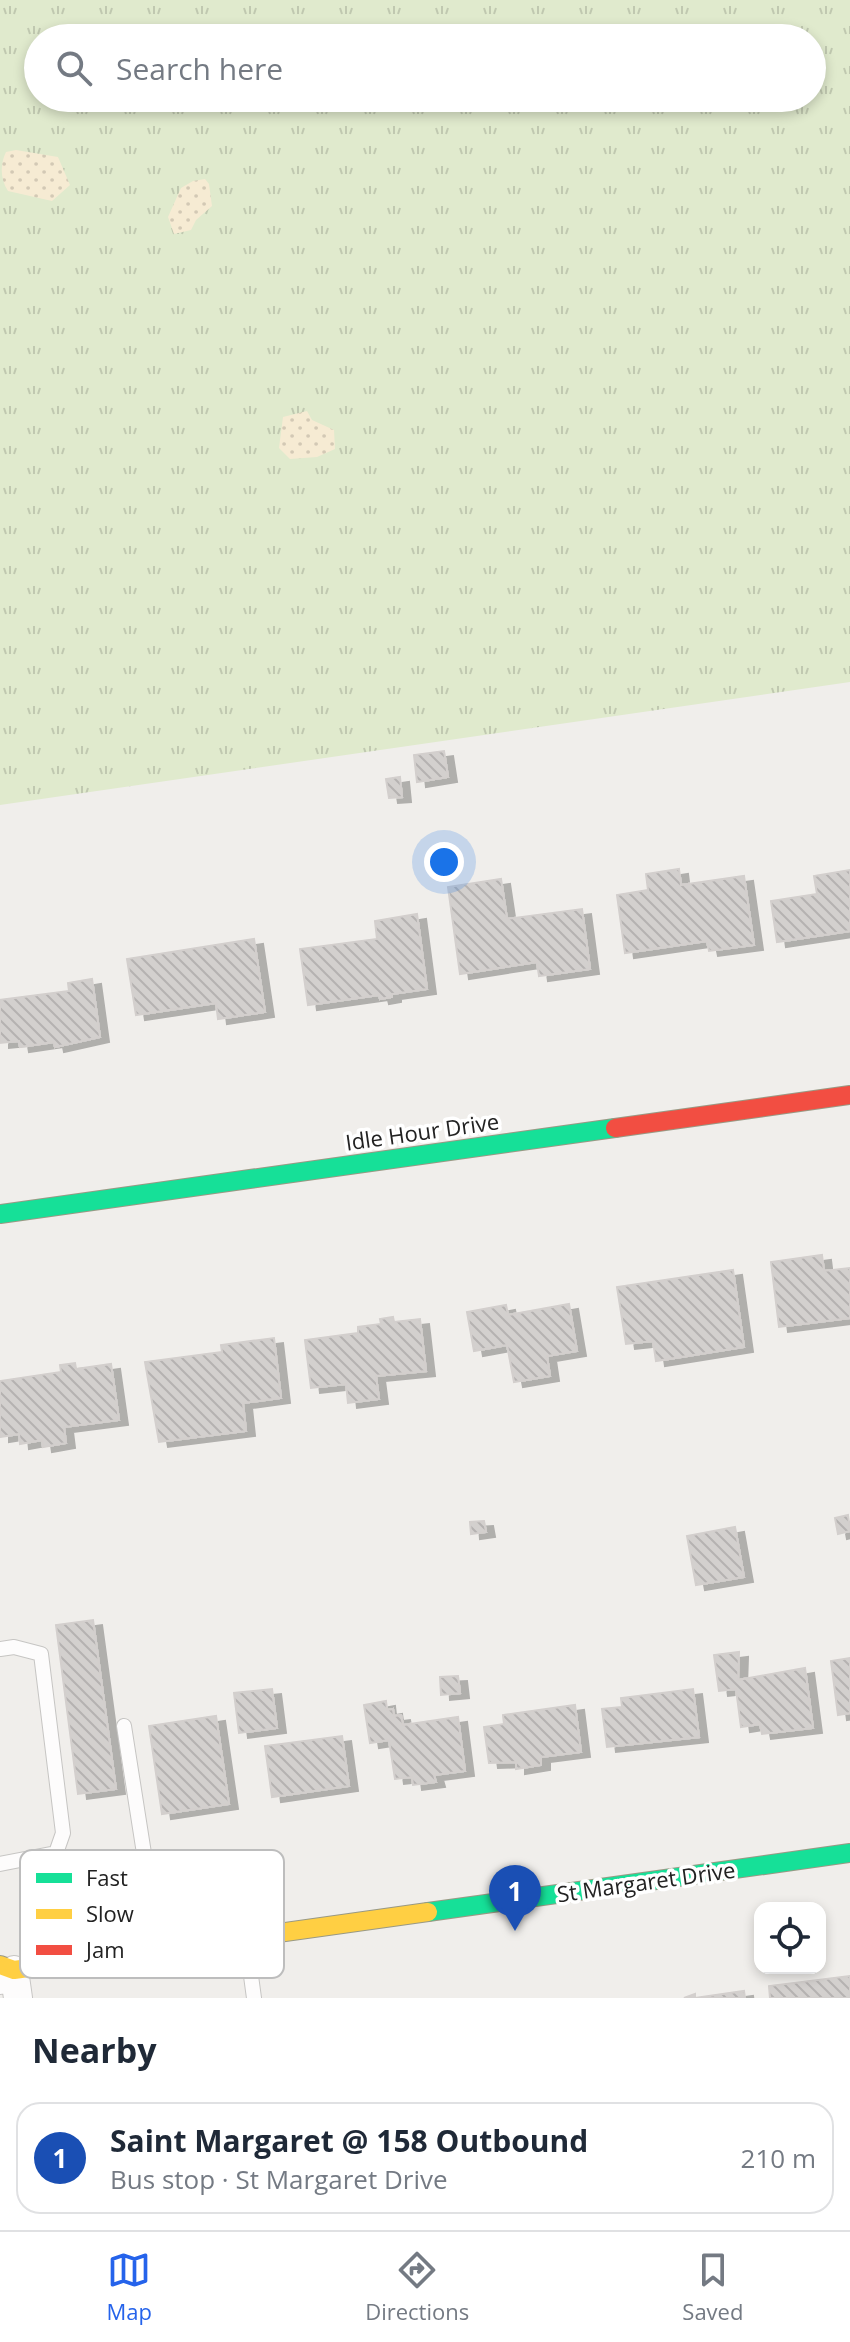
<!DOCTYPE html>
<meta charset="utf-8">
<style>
body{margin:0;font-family:"Open Sans",sans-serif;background:#f2f2f3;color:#1f2937}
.controls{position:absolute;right:24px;bottom:24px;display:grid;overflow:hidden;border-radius:16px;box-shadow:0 4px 12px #0003}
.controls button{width:72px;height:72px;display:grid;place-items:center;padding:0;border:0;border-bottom:2px solid #e0e1e3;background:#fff;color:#1f2937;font:40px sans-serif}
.you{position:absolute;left:444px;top:862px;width:28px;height:28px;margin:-20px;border:6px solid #fff;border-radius:50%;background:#1a73e8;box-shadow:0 0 0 12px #1a73e833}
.badge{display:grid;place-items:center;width:52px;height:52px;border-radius:50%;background:#2563eb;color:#fff;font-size:26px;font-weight:700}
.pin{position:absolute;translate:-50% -66px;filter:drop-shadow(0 2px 4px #0008)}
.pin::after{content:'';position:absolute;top:42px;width:28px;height:24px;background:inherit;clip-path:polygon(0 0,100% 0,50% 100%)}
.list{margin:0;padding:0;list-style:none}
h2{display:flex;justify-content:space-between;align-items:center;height:104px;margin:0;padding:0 32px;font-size:34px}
h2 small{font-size:26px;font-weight:400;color:#747a83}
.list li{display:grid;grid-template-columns:52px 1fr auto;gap:24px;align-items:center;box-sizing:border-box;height:112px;margin:0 16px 16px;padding:0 16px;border:2px solid #e0e1e3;border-radius:24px}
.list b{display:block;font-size:30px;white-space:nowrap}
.list p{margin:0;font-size:26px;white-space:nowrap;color:#747a83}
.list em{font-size:26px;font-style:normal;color:#747a83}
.icon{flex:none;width:44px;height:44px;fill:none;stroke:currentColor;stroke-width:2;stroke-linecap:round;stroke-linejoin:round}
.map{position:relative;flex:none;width:850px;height:1998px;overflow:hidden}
.search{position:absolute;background:#fff;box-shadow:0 4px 12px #0003;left:24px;right:24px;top:24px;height:88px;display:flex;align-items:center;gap:20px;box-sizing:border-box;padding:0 28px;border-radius:44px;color:#747a83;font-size:30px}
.sheet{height:232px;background:#fff}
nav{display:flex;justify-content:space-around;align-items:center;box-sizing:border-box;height:112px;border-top:2px solid #e0e1e3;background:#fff;font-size:22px;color:#747a83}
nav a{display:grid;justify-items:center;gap:4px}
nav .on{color:#2563eb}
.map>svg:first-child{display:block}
</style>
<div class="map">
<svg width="850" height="1998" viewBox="0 0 850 1998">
<defs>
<pattern id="grass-tufts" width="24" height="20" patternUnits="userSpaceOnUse" patternTransform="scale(2)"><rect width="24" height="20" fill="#e0eacd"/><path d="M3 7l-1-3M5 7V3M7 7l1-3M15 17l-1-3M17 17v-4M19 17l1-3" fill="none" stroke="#c0c8b0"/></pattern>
<pattern id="sand-dots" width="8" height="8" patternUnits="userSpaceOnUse" patternTransform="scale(2)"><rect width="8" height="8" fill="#f6ebd3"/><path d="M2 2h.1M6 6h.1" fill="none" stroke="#d3c9b5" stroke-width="1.8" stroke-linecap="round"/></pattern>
<pattern id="building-back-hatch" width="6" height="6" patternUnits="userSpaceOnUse" patternTransform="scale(2)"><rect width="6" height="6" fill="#d3d0ce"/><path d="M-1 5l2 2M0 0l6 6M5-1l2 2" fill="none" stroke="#b5b2b1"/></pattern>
<filter id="shadow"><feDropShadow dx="9" dy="5" stdDeviation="0" flood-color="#0004"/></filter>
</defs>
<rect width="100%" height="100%" fill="#f0eeeb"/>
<path fill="url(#grass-tufts)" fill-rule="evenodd" d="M0,0h850v682l-850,123zM38,38h774v60h-774z"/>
<path fill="url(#sand-dots)" d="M16,150l42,7 12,28 -18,16 -44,-10c-8,-12 -8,-27 -2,-39z
M193,181l12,-2 4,5 3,22 -16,14 -5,10 -17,4 -6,-17 13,-29z
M307,411l5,9 22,10 1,19 -18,8 -27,2 -11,-11 4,-31z"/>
<path fill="url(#building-back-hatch)" stroke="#d3cfcd" stroke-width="2" filter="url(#shadow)" d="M444,751l4,26 -31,5 -3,-27z
M400,777l2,20 -13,1 -3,-19z
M679,869l2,16 63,-9 10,69 -45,6 -2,-10 -82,12 -8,-58 31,-5 -2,-16z
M850,870v61l-73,11 -6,-41 46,-7 -3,-18z
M501,879l6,40 75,-10 8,60 -51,7 -2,-14 -77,12 -12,-87z
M417,914l10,75 -35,5v3l-12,2 -1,-4 -71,10 -8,-56 77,-10 -2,-18z
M254,939l11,73 -47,7 -2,-16 -80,12 -9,-56z
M92,979l8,58 -45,10 -1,-5 -34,5 -1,-6 -19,2v-43l69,-9 -1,-8z
M822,1255l2,16 26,-3v50l-71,9 -8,-65z
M733,1270l11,77 -88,14 -3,-20 -27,3 -9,-57z
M569,1304l8,47 -30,5 3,20 -36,6 -7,-37 -33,6 -7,-39 39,-7 2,10z
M393,1317l1,5 26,-3 6,52 -50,5 3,23 -31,4 -2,-19 -35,4 -6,-48 53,-7v-6l23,-3 -1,-5z
M274,1338l7,60 -38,5 3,28 -87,11 -14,-80 77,-10 -1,-7z
M75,1363l1,6 35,-5 8,56 -55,7 2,16 -23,4 -1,-7 -22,4 -1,-10 -19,3v-56l61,-9 -1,-7z
M848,1515l2,16 -12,3 -3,-16z
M484,1521l2,11 -15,2 -1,-12z
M735,1527l9,50 -48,8 -9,-49z
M93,1620l23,169 -38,5 -22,-169z
M739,1652l-1,28 67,-12 8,60 -51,6 -2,-10 -19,3 -5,-38 -17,2 -5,-36z
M850,1658v55l-12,2 -7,-54z
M458,1676l2,17 -19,2 -1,-18z
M272,1689l5,39 -38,5 -5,-40z
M693,1689l6,48 -92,10 -5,-38 20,-2 -1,-9z
M386,1701l1,9 6,-1 1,7 7,-1 2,10 55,-8 7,54 -31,4 2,7 -23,3 -1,-8 -17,2 -6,-39 -19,3 -6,-38z
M575,1705l6,47 -40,5v8l-25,4v-7l-27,1 -5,-36 20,-3 -1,-9z
M216,1716l13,88 -67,10 -13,-88z
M342,1736l7,50 -77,11 -7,-51z
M850,1976v22h-80l-1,-12z
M744,1991l1,7h-61l11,-4v4z"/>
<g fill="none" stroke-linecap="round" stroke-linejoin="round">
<g stroke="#c6c5c3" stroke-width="16">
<path id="lane" d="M0,1649l14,-2 27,7 22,179 -7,20 -56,11
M124,1726l35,223
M246,1939l8,59"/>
</g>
<g stroke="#c6c5c3" stroke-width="30">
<path id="street" d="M0,1980l14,-10 4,28"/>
</g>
<g stroke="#999984" stroke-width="20">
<path id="fast" d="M0,1214l615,-86
M428,1912l422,-59"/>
</g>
<g stroke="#999984" stroke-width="20">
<path id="slow" d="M0,1965l14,5 414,-58"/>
</g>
<g stroke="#999984" stroke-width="20">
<path id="jam" d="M615,1128l235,-33"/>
</g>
<use href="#lane" stroke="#fdfcfc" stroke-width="14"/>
<use href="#street" stroke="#fdfcfc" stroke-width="28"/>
<use href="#fast" stroke="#16e098" stroke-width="18"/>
<use href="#slow" stroke="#ffcf43" stroke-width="18"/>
<use href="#jam" stroke="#f24e42" stroke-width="18"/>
</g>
<g text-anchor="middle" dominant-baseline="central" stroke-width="7" stroke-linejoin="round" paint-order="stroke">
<g font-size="22" fill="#222" stroke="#fff">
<text transform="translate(422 1131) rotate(-8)">Idle Hour Drive</text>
<text transform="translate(646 1881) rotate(-8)">St Margaret Drive</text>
</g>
</g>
<rect x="20" y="1850" width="264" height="128" rx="12" fill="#fff" stroke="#bdbdbd" stroke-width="2"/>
<rect x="36" y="1873" width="36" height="10" fill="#16e098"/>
<rect x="36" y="1909" width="36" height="10" fill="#ffcf43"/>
<rect x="36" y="1945" width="36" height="10" fill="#f24e42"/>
<g font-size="22" fill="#222">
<text x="86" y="1886">Fast</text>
<text x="86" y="1922">Slow</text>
<text x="86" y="1958">Jam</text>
</g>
</svg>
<div class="controls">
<button><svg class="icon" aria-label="locate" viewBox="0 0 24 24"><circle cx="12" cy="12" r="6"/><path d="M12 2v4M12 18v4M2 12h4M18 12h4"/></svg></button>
</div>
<div class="you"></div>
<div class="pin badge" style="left:515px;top:1931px;background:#1a4fb4">1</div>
<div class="search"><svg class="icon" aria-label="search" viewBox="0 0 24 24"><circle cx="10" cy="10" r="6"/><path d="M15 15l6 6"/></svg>Search here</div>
</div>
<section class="sheet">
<h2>Nearby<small></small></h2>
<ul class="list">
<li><span class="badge" style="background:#1a4fb4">1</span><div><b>Saint Margaret @ 158 Outbound</b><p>Bus stop · St Margaret Drive</p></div><em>210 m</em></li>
</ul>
</section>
<nav>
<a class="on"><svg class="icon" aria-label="map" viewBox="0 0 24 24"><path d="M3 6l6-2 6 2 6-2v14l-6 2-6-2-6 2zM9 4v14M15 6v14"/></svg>Map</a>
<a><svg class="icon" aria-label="directions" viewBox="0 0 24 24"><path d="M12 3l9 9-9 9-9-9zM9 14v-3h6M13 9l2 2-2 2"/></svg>Directions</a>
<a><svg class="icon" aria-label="saved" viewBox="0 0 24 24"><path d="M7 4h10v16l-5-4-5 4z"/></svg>Saved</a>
</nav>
